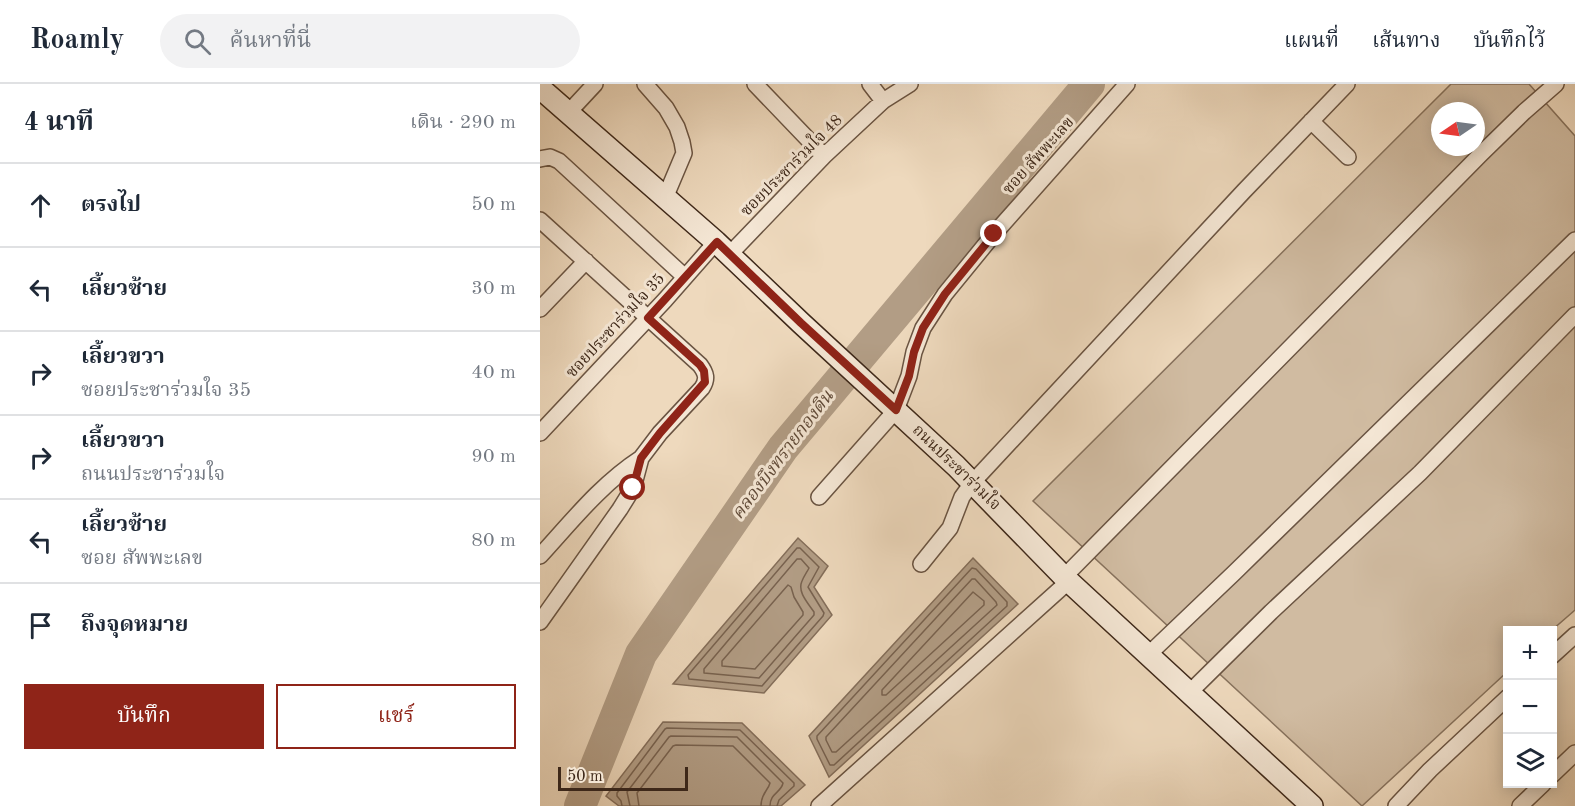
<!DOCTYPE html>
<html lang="th">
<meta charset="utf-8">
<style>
body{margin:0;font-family:"Old Standard TT","Noto Serif Thai",serif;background:#f2f2f3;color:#1f2937}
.controls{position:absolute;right:18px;bottom:18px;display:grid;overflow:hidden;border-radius:0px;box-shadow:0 3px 15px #0003}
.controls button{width:54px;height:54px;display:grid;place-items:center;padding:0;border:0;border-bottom:2px solid #e0e1e3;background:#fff;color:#1f2937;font:30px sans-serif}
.compass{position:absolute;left:891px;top:18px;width:54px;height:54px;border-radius:50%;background:#fff;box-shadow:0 3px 15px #0003;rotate:257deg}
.scale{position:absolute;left:18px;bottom:15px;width:130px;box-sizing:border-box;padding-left:6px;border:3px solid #3e2819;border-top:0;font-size:16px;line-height:21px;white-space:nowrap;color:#3e2819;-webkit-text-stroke:4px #f4e6d4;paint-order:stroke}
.stop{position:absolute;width:18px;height:18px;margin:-14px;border:4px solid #8f2418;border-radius:50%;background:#fff}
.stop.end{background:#8f2418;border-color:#fff;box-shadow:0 2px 6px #0008}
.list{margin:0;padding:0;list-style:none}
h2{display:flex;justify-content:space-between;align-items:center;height:78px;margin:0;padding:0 24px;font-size:26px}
h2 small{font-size:20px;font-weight:400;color:#747a83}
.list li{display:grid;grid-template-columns:39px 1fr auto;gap:18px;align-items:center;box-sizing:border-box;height:84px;padding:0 24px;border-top:2px solid #e0e1e3}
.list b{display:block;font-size:22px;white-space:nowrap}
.list p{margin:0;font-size:20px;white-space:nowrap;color:#747a83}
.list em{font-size:20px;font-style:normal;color:#747a83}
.actions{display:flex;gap:12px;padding:18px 24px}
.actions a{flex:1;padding:14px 0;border:2px solid #8f2418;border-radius:0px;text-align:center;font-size:21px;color:#8f2418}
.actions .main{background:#8f2418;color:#fff}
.icon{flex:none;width:33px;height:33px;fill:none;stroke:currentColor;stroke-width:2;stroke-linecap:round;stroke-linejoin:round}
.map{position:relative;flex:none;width:1035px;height:722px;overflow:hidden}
header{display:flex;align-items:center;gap:36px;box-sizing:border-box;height:84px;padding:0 30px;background:#fff;border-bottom:2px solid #e0e1e3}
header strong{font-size:28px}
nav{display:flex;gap:33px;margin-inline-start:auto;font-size:21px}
.search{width:420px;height:54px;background:#f2f2f3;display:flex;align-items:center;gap:15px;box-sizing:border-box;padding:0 21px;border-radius:33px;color:#747a83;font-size:22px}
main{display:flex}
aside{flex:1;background:#fff}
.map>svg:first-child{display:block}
</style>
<header>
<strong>Roamly</strong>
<div class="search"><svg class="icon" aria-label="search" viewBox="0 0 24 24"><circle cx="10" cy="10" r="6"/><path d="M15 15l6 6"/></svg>ค้นหาที่นี่</div>
<nav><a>แผนที่</a><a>เส้นทาง</a><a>บันทึกไว้</a></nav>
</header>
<main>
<aside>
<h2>4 นาที<small>เดิน · 290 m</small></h2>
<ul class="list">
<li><svg class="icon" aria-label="ahead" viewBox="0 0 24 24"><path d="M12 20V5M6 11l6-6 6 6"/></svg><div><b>ตรงไป</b></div><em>50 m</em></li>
<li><svg class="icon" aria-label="left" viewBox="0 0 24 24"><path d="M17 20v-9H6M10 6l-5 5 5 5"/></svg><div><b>เลี้ยวซ้าย</b></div><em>30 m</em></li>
<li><svg class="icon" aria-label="right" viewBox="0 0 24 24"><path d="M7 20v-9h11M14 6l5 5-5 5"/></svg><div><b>เลี้ยวขวา</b><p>ซอยประชาร่วมใจ 35</p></div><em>40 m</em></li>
<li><svg class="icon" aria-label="right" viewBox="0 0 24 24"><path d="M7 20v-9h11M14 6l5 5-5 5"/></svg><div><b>เลี้ยวขวา</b><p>ถนนประชาร่วมใจ</p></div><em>90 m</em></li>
<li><svg class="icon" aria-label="left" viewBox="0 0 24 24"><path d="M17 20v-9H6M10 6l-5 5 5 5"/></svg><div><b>เลี้ยวซ้าย</b><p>ซอย สัพพะเลข</p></div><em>80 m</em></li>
<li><svg class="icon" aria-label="arrive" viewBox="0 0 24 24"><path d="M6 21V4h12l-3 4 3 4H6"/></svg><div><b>ถึงจุดหมาย</b></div></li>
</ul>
<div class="actions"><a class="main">บันทึก</a><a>แชร์</a></div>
</aside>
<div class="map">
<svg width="1035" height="722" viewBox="0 0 1035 722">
<rect width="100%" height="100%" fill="#eed9bd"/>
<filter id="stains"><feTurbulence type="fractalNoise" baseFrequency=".00333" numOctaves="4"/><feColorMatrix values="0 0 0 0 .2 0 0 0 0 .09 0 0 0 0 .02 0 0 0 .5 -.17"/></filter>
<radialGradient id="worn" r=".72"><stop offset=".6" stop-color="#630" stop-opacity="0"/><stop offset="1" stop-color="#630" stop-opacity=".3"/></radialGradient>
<path fill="#d0bba1" stroke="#87725d" stroke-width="1.5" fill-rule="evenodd" d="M911,0h78l46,52v474l-23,20h-44l-1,42 -145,134 -329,-305zM900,27h36v36h-36z"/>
<path fill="#b29d85" stroke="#846e5a" stroke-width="1.5" d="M258,454l30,28 -14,21 18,28 -68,78 -91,-9z
M433,474l45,46 -189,173 -20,-41z
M123,638l79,1 63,62 -24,21h-162l-13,-10z"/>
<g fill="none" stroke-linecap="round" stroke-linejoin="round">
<path stroke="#78624f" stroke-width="1.5" d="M257,464h3l19,19 -11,20 16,26 -1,3 -61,70 -73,-7 -1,-4z
M257,475h4l8,9c-2,4 -5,8 -7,13 -5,11 6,22 12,31v3l-55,63 -55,-5v-4z
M432,484l4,1 31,33v4l-173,159h-4l-13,-26v-3z
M432,495h3l21,23 1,3 -161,147h-4l-6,-12v-3z
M248,501l3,2 3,10 9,15v3l-48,54 -33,-3v-5z
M433,508l11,9v4l-98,90h-4v-5z
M82,722l-1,-5 -4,-5v-3l48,-64 2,-1 73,2 54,53v3l-15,14 -2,6
M90,722l-3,-14 42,-55 2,-1 66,1 46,46c-2,10 -13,10 -13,23
M99,722l-2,-13 36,-47 3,-1 57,1 37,37c-2,8 -9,10 -9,23"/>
<path stroke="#b29d85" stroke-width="32" d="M40,722l61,-152 142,-206 306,-364"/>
<g stroke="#6a5442" stroke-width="18">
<path id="street" d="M105,0l21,24 11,19 5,15 2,11 -19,45
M215,0l69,72
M330,0l13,17
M28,29l27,-29
M771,37l37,36
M0,75l10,-2 9,4 126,116
M0,136l160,145c6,8 8,14 2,23l-42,45 -19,25 -8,30 -13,21 -80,113
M189,171l95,-99 59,-55 27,-17
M0,225l46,-48
M0,349l125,-133 51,-58
M279,413l77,-87 13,-34 5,-24 9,-24 22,-34 49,-60 133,-150
M0,472c32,-35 61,-72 101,-98
M381,480l29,-36 12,-31 10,-14 272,-292 103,-107
M524,493l417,-423 43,-42 32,-28
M608,571l86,-82 341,-333
M1012,572l23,-21
M649,609l82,-81 149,-139 155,-158
M1012,691l23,-22
M279,722l250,-225
M856,722l34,-36 78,-73
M980,722l23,-22"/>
</g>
<g stroke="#3e2819" stroke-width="24">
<path id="secondary" d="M0,4l176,154 85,81 155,143 108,111 248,229"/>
</g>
<use href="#street" stroke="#f4e6d4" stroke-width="15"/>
<use href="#secondary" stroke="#f4e6d4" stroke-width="21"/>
</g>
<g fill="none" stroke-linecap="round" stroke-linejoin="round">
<path stroke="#8f2418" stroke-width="8" d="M93,404l8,-30 19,-25 45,-51 -1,-11 -4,-6 -52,-47 69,-76 84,81 95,87 13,-34 5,-24 9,-24 22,-34 49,-60"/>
</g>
<g text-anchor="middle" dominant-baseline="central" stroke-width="6" stroke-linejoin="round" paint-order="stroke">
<g font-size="16" fill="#3e2819" stroke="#f4e6d4">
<text transform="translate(499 72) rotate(-48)">ซอย สัพพะเลข</text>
<text transform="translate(252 82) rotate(-45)">ซอยประชาร่วมใจ 48</text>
<text transform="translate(76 242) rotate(-47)">ซอยประชาร่วมใจ 35</text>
<text transform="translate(416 384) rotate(44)">ถนนประชาร่วมใจ</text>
</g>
<g font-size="18" font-style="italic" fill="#614b39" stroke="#f4e6d4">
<text transform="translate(243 371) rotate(-53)">คลองบึงทรายกองดิน</text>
</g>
</g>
<rect width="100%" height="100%" filter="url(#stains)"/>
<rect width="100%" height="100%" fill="url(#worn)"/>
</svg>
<div class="controls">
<button>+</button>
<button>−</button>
<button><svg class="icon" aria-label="layers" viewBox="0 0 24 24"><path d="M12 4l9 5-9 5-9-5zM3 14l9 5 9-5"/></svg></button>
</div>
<svg class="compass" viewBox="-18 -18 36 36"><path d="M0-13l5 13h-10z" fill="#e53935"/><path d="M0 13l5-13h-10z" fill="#747a83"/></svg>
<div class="scale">50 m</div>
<div class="stop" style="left:93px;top:404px"></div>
<div class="stop end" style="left:454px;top:150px"></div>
</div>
</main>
